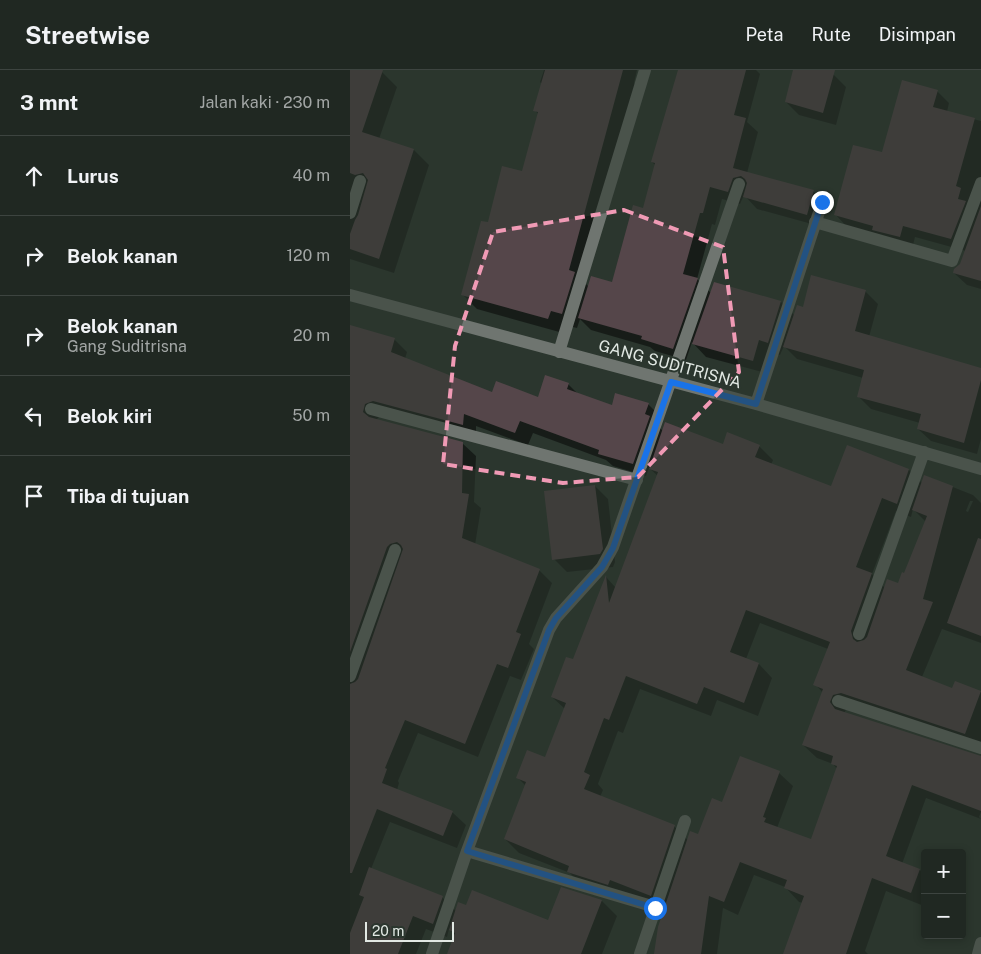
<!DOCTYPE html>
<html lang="id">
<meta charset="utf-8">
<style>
body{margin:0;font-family:"Public Sans",sans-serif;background:#2d342f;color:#f1f3f6}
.controls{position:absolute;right:15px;bottom:15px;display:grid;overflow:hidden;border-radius:5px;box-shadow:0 2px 8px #0003}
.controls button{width:45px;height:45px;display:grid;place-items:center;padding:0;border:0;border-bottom:1px solid #3d4440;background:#202822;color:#f1f3f6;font:25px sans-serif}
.scale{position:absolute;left:15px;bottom:12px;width:89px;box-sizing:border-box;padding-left:5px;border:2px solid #e1e8e3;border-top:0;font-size:14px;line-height:18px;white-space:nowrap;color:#e1e8e3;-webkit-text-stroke:4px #2b362e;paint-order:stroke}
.stop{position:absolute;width:15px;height:15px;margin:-11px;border:4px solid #1a73e8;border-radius:50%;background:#fff}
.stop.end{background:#1a73e8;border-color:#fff;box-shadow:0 1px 5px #0008}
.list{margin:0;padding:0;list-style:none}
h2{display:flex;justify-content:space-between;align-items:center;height:65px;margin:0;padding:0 20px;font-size:21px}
h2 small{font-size:16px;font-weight:400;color:#a2a6a5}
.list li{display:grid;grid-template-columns:32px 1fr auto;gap:15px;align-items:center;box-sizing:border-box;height:80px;padding:0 20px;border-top:1px solid #3d4440}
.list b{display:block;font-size:19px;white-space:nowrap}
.list p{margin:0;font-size:16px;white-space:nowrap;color:#a2a6a5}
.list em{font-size:16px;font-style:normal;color:#a2a6a5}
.icon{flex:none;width:28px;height:28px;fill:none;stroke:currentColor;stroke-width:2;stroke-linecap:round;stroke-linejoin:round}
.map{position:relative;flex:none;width:631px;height:884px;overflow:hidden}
header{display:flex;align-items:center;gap:30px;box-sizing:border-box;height:70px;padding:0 25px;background:#202822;border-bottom:1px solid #3d4440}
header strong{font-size:24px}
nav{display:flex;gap:28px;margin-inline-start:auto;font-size:18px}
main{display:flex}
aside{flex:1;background:#202822}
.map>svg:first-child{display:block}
</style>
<header>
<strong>Streetwise</strong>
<nav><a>Peta</a><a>Rute</a><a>Disimpan</a></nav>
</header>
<main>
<aside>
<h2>3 mnt<small>Jalan kaki · 230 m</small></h2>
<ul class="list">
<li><svg class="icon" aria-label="ahead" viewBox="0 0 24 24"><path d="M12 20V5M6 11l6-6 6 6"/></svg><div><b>Lurus</b></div><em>40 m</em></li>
<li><svg class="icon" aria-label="right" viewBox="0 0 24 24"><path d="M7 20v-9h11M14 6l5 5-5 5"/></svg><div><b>Belok kanan</b></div><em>120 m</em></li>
<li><svg class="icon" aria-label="right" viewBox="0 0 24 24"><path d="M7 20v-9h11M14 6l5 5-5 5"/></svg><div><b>Belok kanan</b><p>Gang Suditrisna</p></div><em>20 m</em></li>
<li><svg class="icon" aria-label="left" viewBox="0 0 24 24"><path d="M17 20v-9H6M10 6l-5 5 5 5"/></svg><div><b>Belok kiri</b></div><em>50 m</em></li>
<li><svg class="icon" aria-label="arrive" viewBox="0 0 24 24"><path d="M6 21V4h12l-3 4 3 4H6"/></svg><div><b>Tiba di tujuan</b></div></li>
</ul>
</aside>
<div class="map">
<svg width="631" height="884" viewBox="0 0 631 884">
<rect width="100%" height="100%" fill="#2b362e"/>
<path fill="#0007" fill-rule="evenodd" d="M0,0h27l5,2 15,15 -18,52 35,11 15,15 -35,108 -44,-14z
M194,0h93l-3,13 3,3 -53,196 5,5 24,-4 31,-73 11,-45 -3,-3 27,-92h77l4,4 -13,48 11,10 -11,41 66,18 13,13 -7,22 -62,-17 -13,-14 -4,9 -18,-5 -7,26 -3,-1 -15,55 14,14 70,9 14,14 8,-8 62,-17 13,13 -9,33 112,32v70l-4,15 -46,-13 -13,-12 2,-6 -49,-14 -13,-13 5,-18 -66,-19 -13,-13 -4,9 -8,-3 -6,21 -60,-16 -14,-15 -6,18 -31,-9 -5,-4 -59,-17 -11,-11 -3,9 -12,-3 -2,8 -86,-24 -15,-15 26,-70 35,-51 15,-59 -3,-4 7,-26 -2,-2z
M445,0h22l16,4 13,13 -10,38 -37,-10 -13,-13z
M587,21l12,12 -2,9 34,9v168l-14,-4 -13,-12 7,-8 5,-14 -51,-14 -3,12 -65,-22 -12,-13 48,-60z
M0,256l44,13 13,13 -2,7 87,35 47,4 29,-14 10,10 35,12 35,-2 13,13 -3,9 5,5 60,15h36l14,14 -2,5 61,23 77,-18 14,14 2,-8 48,19 8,8v140l-39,-14 -20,48 31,12 27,3 1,-1v57l-134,-40 -3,5 137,44v55l-2,5 2,2 -55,-21 -24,66 18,6 5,5 -1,31 -38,-15 -21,60 3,3h-83l18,-51 -4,-1 -14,-15 -31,-12 -16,40 -15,-7 -6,46h-61l9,-45 -41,-16 -42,-7 -12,-13 -51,-20 -14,-14 21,-53 -9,-9 29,-18 19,-50 -13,-12 22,-36 32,-84 10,11 42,-112 -9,-8 -3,8 -33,-10 -7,-6 -73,-27 -5,12 -52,-19v11l-94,-23 -6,6 86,23 14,13 -2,46 7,6 -6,37 64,25 13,13 -23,61 5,5 -13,31 -11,-4 -32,81 -60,-24 -20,48 1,2 -2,7 55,22 14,13 -9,23 -67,-26 -19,47 71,28 14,14 93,11 13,-33 40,12 15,15 -15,38h-154l7,-19 -6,-6 -2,8 -21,-8 -10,25h-66zM620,431h3l-5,11 -2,-1zM563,439l13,13 -21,53 -7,10 -13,3 -13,-14 24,-63 15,6zM410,553l68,26 -13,35 8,9 -20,52 14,13 16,6 4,5 -26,72 -34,-13 16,-42 -14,-13 -56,30 -24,33 -11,4 -14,-14 -74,-29 3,-7 -5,-6 20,-53 5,2 17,-44 71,27 6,-16 41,16 14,-38 -13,-14 -13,-5z
M245,416l13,13 7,63 -2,5 -46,5 -13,-13z"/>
<path fill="#55464a" d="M0,0h33l-21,62 52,17 -35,110 -29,-10v-15l5,-14 3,-5 10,-35 -5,-7 -8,2 -5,-2z
M195,0h78l-54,200 6,2 -13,42 -11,-3 -3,8 -87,-24 20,-74 7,1 14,-56 20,5 16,-59 -5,-1z
M328,0h68l-12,45 12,3 -13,50 81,22 -7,25 -64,-18 4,-14 -2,-4 -4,-3 -8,2 -5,14 -18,-5 -7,26h-3l-17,61 15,4 -25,71 -32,-10 1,-3 -64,-18 13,-42 21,6 21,-77 10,3 12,-45 -4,-1z
M443,0h42l-12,43 -38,-11z
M552,10l36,10 -5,17 42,11 -19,68 5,2 -3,11 8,2 -15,38 -48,-13 -3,11 -28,-7 1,-4 -39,-11 19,-70 29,7z
M631,136v75l-28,-8 1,-4 6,-5z
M461,205l55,15 -11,41 126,37v12l-17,63 -47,-14 4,-15 -64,-17 7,-27 -81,-23 14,-42 6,2z
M364,212l67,19 -13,42 -9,-3 -6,21 -61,-17z
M0,255l45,13 -4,14 101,40 4,-11 42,16 7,-22 24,8 -2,6 45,16 3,-12 34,10 -4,11 5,2 -17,48 -35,-10 1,-4 -79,-29 -5,12 -51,-19 -1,11 -90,-24 -8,3 -2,8 6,5 94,25 -1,51 7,1 -7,44 78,31 -24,63 5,2 -13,34 -11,-4 -32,80 -60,-24 -20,48 2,1 -5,14 71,28 -10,25 -66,-27 -25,64h-2v-189l5,-2 3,-3 45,-130 -2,-4 -4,-3 -7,2 -3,3 -37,105z
M315,352l58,22 4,-12 33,13 -5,12 76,29 16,-41 62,24 -12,35 -15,-6 -26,69 16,6 -21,58 2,8 4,3 7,-2 3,-3 20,-58 11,4 4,-11 2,1 23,-57 -15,-6 12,-35 29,11 -30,113 10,3 -27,68 46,18 3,-7 26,10 -16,43 -124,-41 -8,2 -3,7 5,7 146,47v55l-69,-26 -26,71 34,13 -9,24 -39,-15 -26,76h-63l21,-58 -20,-8 3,-8 -47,-18 -16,40 -15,-6 -8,58h-47l4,-27 32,-96 8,3 14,-36 10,4 18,-46 40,15 -17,46 3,1 -2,4 47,17 26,-73 -6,-2 2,-8 -31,-11 21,-56 -10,-4 17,-43 -84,-32 -16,42 29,11 -15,40 -40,-16 -7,17 -71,-28 -17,44 -5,-2 -20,54 6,3 -6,14 91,36 -24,71 -41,-16 -2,5 -41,-13 2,-6 -65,-27 22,-57 -10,-4 11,-28 18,7 21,-54 -15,-6 15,-40 7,2 33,-84 3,28 49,-131 -9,-3z
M245,415l8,64 -3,5 -48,6 -8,-69z
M628,468l3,1v97l-34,-13z
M19,797l74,29 -10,28 -20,-8 -15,38h-48v-21l14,-36 -5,-2z
M211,817l41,13 -21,54h-134l8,-21 -6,-3 9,-28 8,3 6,-15 76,30z"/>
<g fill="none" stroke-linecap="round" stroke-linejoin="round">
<path stroke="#6f7570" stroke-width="12" d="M0,143l10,-32
M465,152l137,39 29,-78
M0,225l406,109 225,65
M209,282l86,-282
M406,334l66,-201
M21,339l266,71
M509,564l65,-182
M0,606l45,-126
M488,631l143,47
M117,781l188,56
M82,884l35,-103 82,-221 7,-12 46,-51 11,-20 126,-363
M290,884l45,-133
M628,884l3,-11"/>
</g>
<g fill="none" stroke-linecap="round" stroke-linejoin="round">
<path stroke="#1a73e8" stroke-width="6" d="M305,838l-188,-57 82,-221 7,-12 46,-51 11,-19 58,-166 85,22 66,-202"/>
</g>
<path d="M0 0H631V884H0ZM274,140l99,37 16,125 -101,105 -75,6 -120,-19 12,-118 38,-114z" fill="#2b362e" fill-opacity=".55" fill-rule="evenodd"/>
<path fill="none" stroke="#f09ab5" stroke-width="4" stroke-dasharray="10 6" stroke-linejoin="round" d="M274,140l99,37 16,125 -101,105 -75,6 -120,-19 12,-118 38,-114z"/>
<g text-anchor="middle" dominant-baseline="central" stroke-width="4" stroke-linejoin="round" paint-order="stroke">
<g font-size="16" fill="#e1e8e3" stroke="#2b362e">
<text transform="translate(320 294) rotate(15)">GANG SUDITRISNA</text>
</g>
</g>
</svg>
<div class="controls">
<button>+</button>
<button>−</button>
</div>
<div class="scale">20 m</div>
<div class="stop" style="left:305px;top:838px"></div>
<div class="stop end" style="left:472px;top:132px"></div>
</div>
</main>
